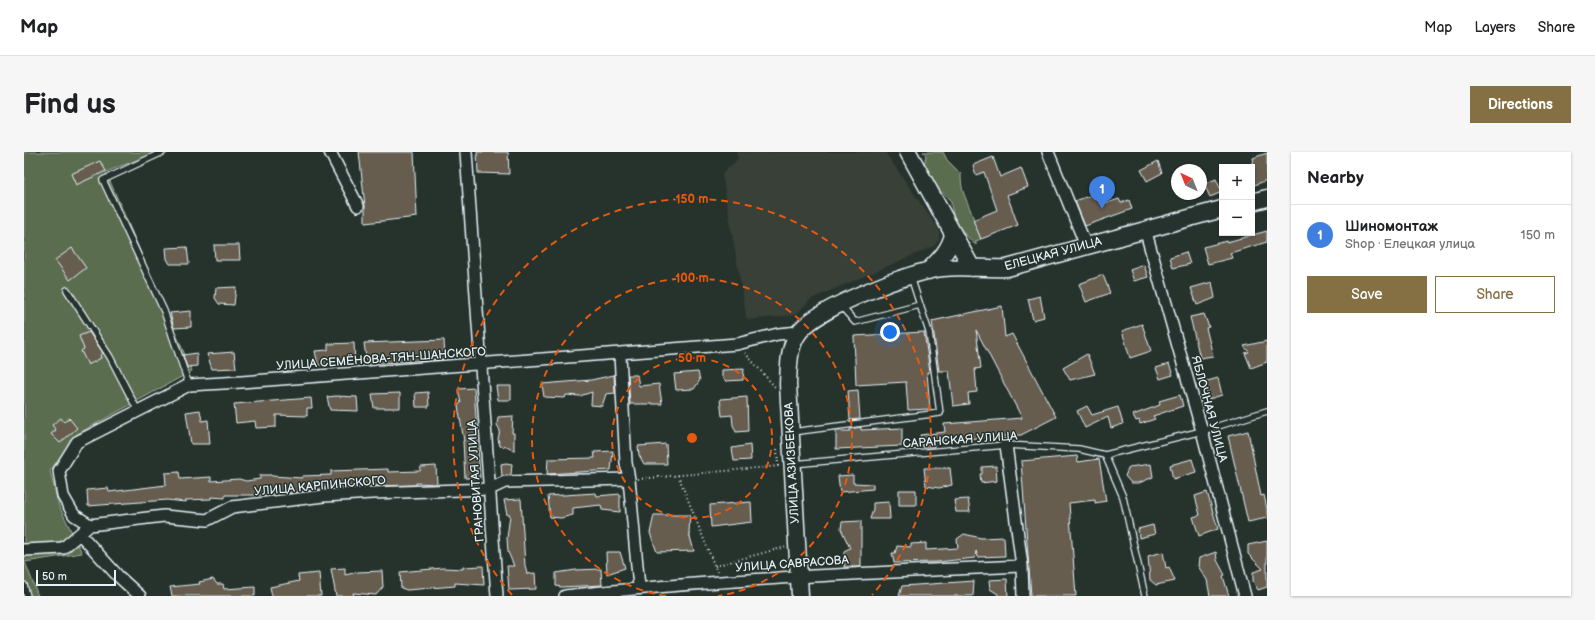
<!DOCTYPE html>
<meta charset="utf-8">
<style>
body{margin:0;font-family:"Balsamiq Sans",sans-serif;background:#f6f6f6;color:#202124}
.controls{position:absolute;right:12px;top:12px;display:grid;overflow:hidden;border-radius:0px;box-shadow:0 1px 3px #0004}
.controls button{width:36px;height:36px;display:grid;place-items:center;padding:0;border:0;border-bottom:1px solid #e0e0e0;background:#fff;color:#202124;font:20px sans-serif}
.compass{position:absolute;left:1147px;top:12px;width:36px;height:36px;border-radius:50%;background:#fff;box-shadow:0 1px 3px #0004;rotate:317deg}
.scale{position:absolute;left:12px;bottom:10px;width:80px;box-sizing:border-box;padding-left:4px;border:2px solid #e8f1f8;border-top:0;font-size:11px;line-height:14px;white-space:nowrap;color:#e8f1f8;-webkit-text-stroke:3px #26332d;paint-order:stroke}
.you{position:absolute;left:866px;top:180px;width:14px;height:14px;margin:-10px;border:3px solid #fff;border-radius:50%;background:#1a73e8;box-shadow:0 0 0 6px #1a73e833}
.badge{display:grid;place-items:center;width:26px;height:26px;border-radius:50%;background:#847042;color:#fff;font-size:13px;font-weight:700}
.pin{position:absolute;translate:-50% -33px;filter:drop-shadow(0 1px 2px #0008)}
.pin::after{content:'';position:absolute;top:21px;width:14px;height:12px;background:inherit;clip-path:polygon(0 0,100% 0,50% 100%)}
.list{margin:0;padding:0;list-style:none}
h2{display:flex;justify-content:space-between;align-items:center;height:52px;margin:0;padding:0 16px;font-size:17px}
h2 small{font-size:13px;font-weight:400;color:#757577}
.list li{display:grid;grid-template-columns:26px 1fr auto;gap:12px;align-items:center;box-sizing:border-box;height:60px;padding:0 16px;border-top:1px solid #e0e0e0}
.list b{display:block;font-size:15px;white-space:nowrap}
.list p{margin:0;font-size:13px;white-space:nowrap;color:#757577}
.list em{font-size:13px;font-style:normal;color:#757577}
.actions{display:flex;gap:8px;padding:12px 16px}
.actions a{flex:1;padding:9px 0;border:1px solid #847042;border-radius:0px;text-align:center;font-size:14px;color:#847042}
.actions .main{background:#847042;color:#fff}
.map{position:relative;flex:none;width:1243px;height:444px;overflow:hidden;border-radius:0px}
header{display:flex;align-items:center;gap:24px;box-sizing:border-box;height:56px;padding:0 20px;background:#fff;border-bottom:1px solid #e0e0e0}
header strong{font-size:19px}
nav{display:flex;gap:22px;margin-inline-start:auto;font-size:14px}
.intro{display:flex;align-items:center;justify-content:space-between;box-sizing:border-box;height:96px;padding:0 24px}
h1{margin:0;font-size:28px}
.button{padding:10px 18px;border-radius:0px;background:#847042;color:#fff;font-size:14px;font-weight:700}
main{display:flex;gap:24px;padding:0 24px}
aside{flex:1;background:#fff;border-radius:0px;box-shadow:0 1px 3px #0004}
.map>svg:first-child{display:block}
</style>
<header>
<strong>Map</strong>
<nav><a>Map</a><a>Layers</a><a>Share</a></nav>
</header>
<div class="intro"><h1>Find us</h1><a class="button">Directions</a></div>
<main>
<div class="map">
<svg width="1243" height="444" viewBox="0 0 1243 444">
<rect width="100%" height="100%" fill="#26332d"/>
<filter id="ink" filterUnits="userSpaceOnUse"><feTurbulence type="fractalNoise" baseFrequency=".025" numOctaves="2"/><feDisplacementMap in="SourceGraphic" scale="8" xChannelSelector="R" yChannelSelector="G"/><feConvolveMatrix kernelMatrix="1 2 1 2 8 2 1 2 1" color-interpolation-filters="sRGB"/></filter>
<g filter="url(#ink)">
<path fill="#394037" d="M712,0h149l54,78v10l-5,6 -123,53 -16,16 -48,5 -25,-146 16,-15z"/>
<path fill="#5a6d50" stroke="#a1afa4" d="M0,0h133l-51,20 86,199 -115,63 -27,37 9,35 23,47 -57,9 13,34h-14z
M899,0h20l4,8 14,14c0,14 2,18 7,30 5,11 8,24 13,35l-5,2v4c-13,-11 -25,-26 -25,-44l-16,-15 -11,-20 2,-11z"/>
<path fill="#665d4f" stroke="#e8f1f8" d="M335,0h55l3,65 -52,6v-17z
M453,0h31l1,22 -31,-1z
M1243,1v27l-15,6v-23l2,-1 -1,-4z
M969,5l7,20 21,-9 7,19 -21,8 11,30 -37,14 -8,-19 24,-10 -13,-38 -8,3 -3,-10z
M76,9l6,10 -30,14 -5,-11z
M1134,9l4,12 -15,8 -6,-11z
M1192,27l6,13 -12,5 -6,-13z
M1079,39l4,12 12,-4 2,4 8,-3 3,9 -47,17 -10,-25z
M1243,79v11l-37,11 2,5 -24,6 -5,-17 24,-6v1z
M190,93h25l1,15h-25z
M163,95l2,17h-19l-3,-5 -1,-11z
M48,96l14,20 -16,12 -15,-20z
M1162,100l4,12 -17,4 -3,-11z
M1120,113l4,12 -14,4 -4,-11z
M1079,123l7,18 -24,9 -7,-18z
M1188,130l3,16 -18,7 -6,-17z
M212,135l-2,18 -15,-1 -4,-6 1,-10z
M1016,144l4,21 -11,3 -5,-21z
M978,154l3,31 7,-3 44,83 -35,18 -87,6v6h-11l-3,-12 25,-3 -1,-8 78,-6 -46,-88 5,38 -6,1 2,23 -9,1 1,11 -16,2 -4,-35h-10l-7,-50z
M167,159v16l-17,1 -4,-15z
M1180,162l5,13 -3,1 7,28 -13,2 -10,-41z
M1118,172l9,27 -21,7 -8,-27z
M65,180l14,21 -3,2 1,3 -13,7 -7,-14 3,-2 -5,-13z
M900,180l6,40h-3l3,37 -22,1 -2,-28 -50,3 -2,-49z
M420,188l1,19 -78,5 -3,-21z
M1243,189v21l-16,6 -6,-15 4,-1 -5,-6z
M330,191l1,21 -37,1 -3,-14 13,-1v-6z
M210,200l2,16 -24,1 -5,-15z
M173,201v13l-10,1 -4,-12z
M1063,202l8,20 -25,6 -7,-12z
M1145,212l4,11 -13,4 -4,-11z
M720,217l-1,11 -17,1 -4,-4v-7z
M674,220l2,8 -6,9 -18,1 -2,-16z
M590,223l1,18 -9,1 -4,12 -11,-1 1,-13 -12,4 -14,-1 -1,3 -21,-1 -2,-13 49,-4z
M604,223h9l2,11 20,-2 3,20h-32z
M1194,226l4,17 -13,4 -5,-17z
M472,234h15v14h-13z
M450,236l6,90h-15l-2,-37h1l-5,-29 -1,-7 3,-2 -3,-14z
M834,238l2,29 -10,1 -2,-29z
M404,240l1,15h-13l-1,-14z
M376,241v15h-26l-2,-14z
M1156,243l3,11 -30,10 2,3 -15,5 -1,-4 -3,1 -3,-6 27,-10 -1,-4z
M312,244l21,1 1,14 -28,-1 -3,-13z
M723,245l1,34 -12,1 -3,-7 -1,-10 -10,1 -2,-17z
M287,246l1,10h-5v8l-31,-1v12l-20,1 -1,-7 -19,2 -2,-19z
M1063,254l5,9 26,-8 5,17 -12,4 -3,-11 -23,11 -8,-17z
M176,258l2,11 6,-1 2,24h-19l-5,-32z
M489,264l-1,17h2v18l-7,-4 -7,-1 -2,-7 2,-9 -3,-5 1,-8z
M37,266l3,4 5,-4 8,10 -17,15 -9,-9 5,-4 -4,-5z
M837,275v3l41,-2v18l-66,3v-18h14v-2z
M1224,279l13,65 3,-1 3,14v9l-19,4 -20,-86z
M642,292l1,20h-23l-5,-9 -1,-9z
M726,293l1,15 -17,1 -2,-13z
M589,299l-2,19 -64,4 1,-15 47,-1 -1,-6z
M1053,304l1,6 21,-3 7,42 -11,2v-3l-26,3 7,93h-45l-10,-135z
M1168,307l4,13 -23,7 -3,-14z
M482,311l6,1 -1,11 -9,1 -1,-12z
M1127,312l2,13 -14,6h-8l-6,-7 4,-9z
M412,314l1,18 -21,-1v2l-91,2v2l-33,4 -19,-2v4h-48v3l-14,-1v2l-25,1v2l-19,-2 -79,6 -1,-16 21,-2 1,4 57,-7 -1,-12 14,-1 1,7 31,-2v4l28,-2 7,2 14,-2v-4h11l1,1 30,2v-2l29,-1v-4l57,-2v3l32,-1 1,-4z
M972,314l1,15 -16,2 -1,-9h2v-7z
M900,316h26l2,17 -13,3 -13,-2z
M829,323v8l20,1v5l-33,3 -2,-16z
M875,338h17v15h-17z
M1183,340l11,37 -19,7 -6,-19 7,-2 -5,-19z
M572,341l1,3 23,-2v18l-18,-2 -1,-5 -28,3v7l-12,3 -11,-1 -2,-21z
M497,347l4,67 2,8 8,-1 1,16 -27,1 -2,-24h7l-6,-14 -1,-14 3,-23h-3l-3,-15z
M944,347l2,13h-14l-2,-12z
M727,350l1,20 -41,5 -1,-22z
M865,350l1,17h-20l3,-10v-6z
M630,363h36l-1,18 5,18 -37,1 -7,-19z
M837,369v46h-17v-16l6,-3 -9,-19 1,-7z
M1129,373l2,9 -16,4 -1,-9z
M940,382l17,4 23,-1 1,19 -27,1 -2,-6 -1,7 -38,4 -43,1 -2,-10h3l2,-7 14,1v-3l15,-1v7l32,-2 -1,-9z
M1243,389v46l-9,3 -5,-9v-9l10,-3 -15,-15v-9z
M582,400h14l5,16 -18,6z
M1139,400l3,16 3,-1 6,14 -19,4 -6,-5 -2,-24z
M1192,400l1,8 8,15 -2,1 6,20h-19l-3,-16 -9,-14 1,-8z
M459,414l1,19 -29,-2v3l-48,4 -6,-2 -1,-16 43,-4 20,1v-2z
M321,416v7l13,-3 24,-1 1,16 -7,8 -23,-2 1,3h-18l-5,-27z
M577,417l1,16 -41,2 -5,-1v-13l20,-3z
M295,421l2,23h-49l-2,-9 29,-6 -1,-6z
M189,427l4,5h6l1,5 31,-2v9h-83l-2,-9 30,-3 -1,-2z
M983,427l1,17h-10v-2l-8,-5 -1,-9z
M950,429l-1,15h-74l3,-10z"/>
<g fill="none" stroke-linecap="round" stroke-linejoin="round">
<g stroke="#e8f1f8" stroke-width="8">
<path id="lane" d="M139,0l-60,28 61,131 25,74
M887,125l9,28
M43,138l43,67 28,54
M768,280l148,-19 -11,-81 -9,-27 -65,17 -14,-16
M1081,303l18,42 22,99
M769,312l213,-19 73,4 26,6 97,-24 65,-20
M0,433l3,11"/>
</g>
<g stroke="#e8f1f8" stroke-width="14">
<path id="street" d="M306,0l28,54
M442,0l31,444
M1024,0l38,94
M1121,77l57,202 43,165
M596,203l6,108 3,16 10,108
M982,293l16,121 1,30
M66,373l-16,-10 -11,-19 -4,-25 18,-29 112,-57 52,-3 496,-38 41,-10 21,-2
M56,382l38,42 22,20
M0,398l39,-2 27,-23 74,-9 43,4 25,-13 92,-11 48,-3 118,-4 15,-7 124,-3
M541,444c152,-17 305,-23 457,-30"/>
</g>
<g stroke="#e8f1f8" stroke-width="19">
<path id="secondary" d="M884,0l64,116
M1228,50l15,-4
M904,119c11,-11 21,-20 25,-36
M776,444l-12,-212c1,-18 0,-38 12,-53 20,-24 111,-60 143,-63 21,-2 42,1 64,0l215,-59"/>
</g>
<path stroke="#e8f1f8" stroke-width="2" stroke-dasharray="1 3" stroke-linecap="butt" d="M721,201l30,34
M753,297l1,17
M654,323l39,97
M614,327l141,-13
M691,414l70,-19"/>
<use href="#lane" stroke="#26332d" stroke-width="5.5"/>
<use href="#street" stroke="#26332d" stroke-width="11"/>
<use href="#secondary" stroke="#26332d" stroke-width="16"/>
</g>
</g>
<g fill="none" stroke="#e8590c" stroke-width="2" stroke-dasharray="7 5">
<circle cx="668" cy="286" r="80"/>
<path d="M642 444A160 160 0 1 1 694 444"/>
<path d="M488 443A239 239 0 1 1 848 443"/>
</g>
<g text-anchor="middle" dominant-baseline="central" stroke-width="3" stroke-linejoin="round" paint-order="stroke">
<g font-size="12" fill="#e8f1f8" stroke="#26332d">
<text transform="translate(1029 102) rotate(-15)">ЕЛЕЦКАЯ УЛИЦА</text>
<text transform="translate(357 207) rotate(-4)">УЛИЦА СЕМЁНОВА-ТЯН-ШАНСКОГО</text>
<text transform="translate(1185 257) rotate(75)">ЯБЛОЧНАЯ УЛИЦА</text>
<text transform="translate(936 288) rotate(-4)">САРАНСКАЯ УЛИЦА</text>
<text transform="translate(768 311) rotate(-93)">УЛИЦА АЗИЗБЕКОВА</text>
<text transform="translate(452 329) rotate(-94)">ГРАНОВИТАЯ УЛИЦА</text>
<text transform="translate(296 334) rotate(-5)">УЛИЦА КАРПИНСКОГО</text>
<text transform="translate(768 412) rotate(-4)">УЛИЦА САВРАСОВА</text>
</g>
</g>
<circle cx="668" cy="286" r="6" fill="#e8590c" stroke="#26332d" stroke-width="2"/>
<g font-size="12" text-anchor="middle" font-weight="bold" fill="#e8590c" stroke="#26332d" stroke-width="3" stroke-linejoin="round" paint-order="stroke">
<text x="668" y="51">150 m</text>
<text x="668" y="130">100 m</text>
<text x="668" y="210">50 m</text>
</g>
</svg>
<div class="controls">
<button>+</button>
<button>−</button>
</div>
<svg class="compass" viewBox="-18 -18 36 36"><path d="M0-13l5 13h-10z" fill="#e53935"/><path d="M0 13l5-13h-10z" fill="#757577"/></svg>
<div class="scale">50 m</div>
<div class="you"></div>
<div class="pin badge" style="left:1078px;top:57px;background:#3f7fe0">1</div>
</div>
<aside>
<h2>Nearby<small></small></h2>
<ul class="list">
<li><span class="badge" style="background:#3f7fe0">1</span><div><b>Шиномонтаж</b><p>Shop · Елецкая улица</p></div><em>150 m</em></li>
</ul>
<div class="actions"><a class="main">Save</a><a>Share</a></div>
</aside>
</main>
